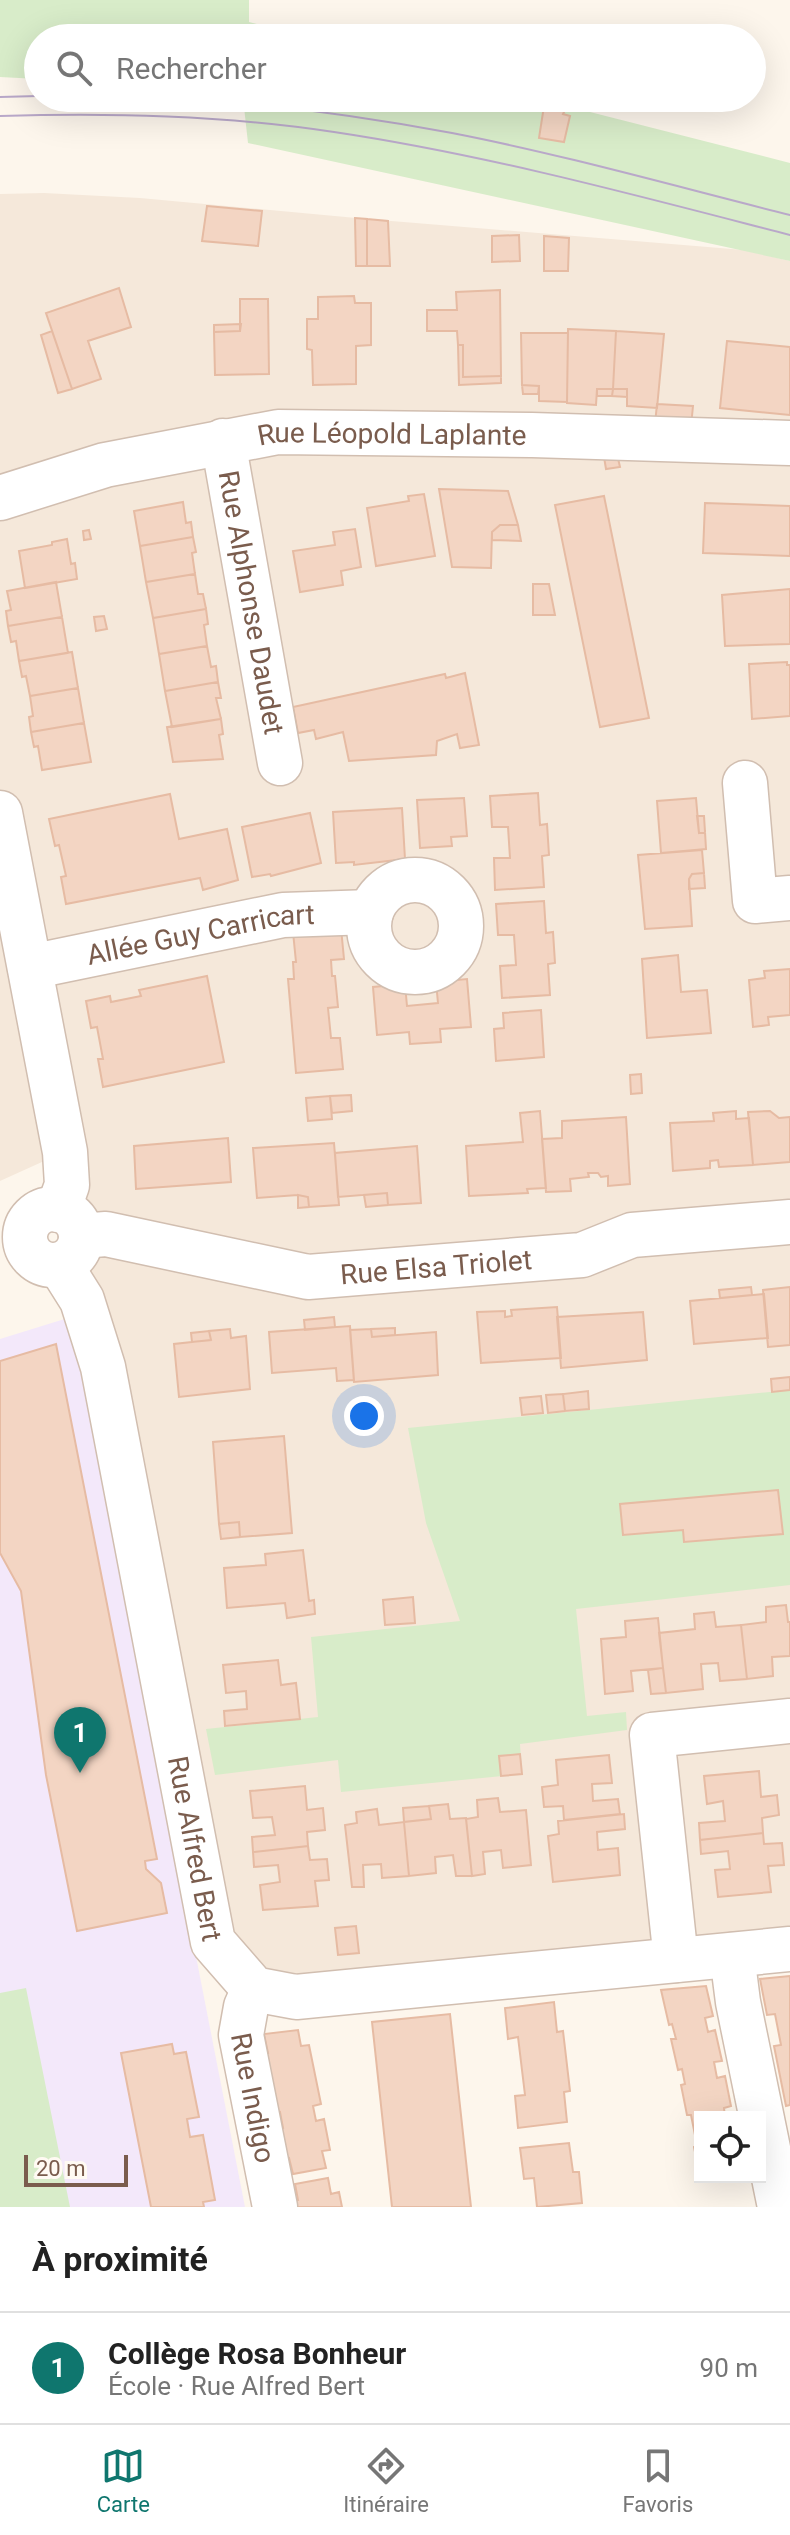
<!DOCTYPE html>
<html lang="fr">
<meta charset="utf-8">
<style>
body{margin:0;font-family:Roboto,sans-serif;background:#f6f6f6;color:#222}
.controls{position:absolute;right:24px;bottom:24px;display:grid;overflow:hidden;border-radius:0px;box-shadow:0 8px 32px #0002}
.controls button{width:72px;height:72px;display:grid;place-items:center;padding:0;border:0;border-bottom:2px solid #e0e0e0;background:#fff;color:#222;font:40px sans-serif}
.scale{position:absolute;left:24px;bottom:20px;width:104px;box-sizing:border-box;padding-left:8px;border:4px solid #7a5c4d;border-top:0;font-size:22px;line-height:28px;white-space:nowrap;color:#7a5c4d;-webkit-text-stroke:6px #fffaf3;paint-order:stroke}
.you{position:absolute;left:364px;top:1416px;width:28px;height:28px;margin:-20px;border:6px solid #fff;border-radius:50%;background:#1a73e8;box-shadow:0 0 0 12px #1a73e833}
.badge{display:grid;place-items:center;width:52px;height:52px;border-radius:50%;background:#0f766e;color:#fff;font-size:26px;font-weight:700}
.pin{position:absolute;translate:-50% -66px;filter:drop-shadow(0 2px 4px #0008)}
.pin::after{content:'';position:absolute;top:42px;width:28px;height:24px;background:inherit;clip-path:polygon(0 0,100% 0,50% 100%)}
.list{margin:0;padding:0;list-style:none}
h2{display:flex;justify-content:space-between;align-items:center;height:104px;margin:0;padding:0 32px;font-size:34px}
h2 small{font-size:26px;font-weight:400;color:#767676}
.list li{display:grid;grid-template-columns:52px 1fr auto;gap:24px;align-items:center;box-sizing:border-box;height:112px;padding:0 32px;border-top:2px solid #e0e0e0}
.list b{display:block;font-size:30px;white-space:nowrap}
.list p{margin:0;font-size:26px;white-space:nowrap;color:#767676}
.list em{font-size:26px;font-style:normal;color:#767676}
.icon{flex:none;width:44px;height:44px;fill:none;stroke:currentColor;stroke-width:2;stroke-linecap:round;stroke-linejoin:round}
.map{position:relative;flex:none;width:790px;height:2207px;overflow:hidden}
.search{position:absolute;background:#fff;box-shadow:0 8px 32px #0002;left:24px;right:24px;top:24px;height:88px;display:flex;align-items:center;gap:20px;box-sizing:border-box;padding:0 28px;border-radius:44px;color:#767676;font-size:30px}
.sheet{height:216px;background:#fff}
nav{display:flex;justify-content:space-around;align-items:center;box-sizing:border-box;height:112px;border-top:2px solid #e0e0e0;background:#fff;font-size:22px;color:#767676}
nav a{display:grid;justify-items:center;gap:4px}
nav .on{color:#0f766e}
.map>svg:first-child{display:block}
</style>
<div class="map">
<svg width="790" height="2207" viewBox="0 0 790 2207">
<rect width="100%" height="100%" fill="#fdf6ec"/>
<path fill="#f5e8da" d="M44,193l96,5 227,21 377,31 46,11v1688l-494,48 -83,-55 -131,-642 -18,-148 -64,29v-987z"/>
<path fill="#f3e8fa" d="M71,1317l174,890h-245v-868z"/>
<path fill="#d8ecc9" d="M0,0h249v22l61,16h-272v41l-38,-2z
M243,98h292l255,65v98l-542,-118z
M790,1390v195l-214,24 11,107 39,-4 1,18 -107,14 2,30 -181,18 -3,-32 -123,15 -9,-46 112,-12 -7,-80 149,-16 -34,-98 -18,-95z
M26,1988l44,219h-70v-214z"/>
<path fill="#f3d5c3" stroke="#e6bba3" stroke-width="2" d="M544,106l21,4 -2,4 7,2 -6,26 -25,-4z
M207,206l55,5 -4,35 -56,-5z
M355,218l12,1v47h-11z
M367,219l21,2 2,45h-23z
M519,235l1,26 -28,1v-26z
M544,236l25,2 -1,33h-24z
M119,288l12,39 -43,14 13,38 -29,10 -26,-76z
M500,290l1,86 -38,1v-32h-5l-1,-14h-30v-21h30l-1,-18z
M354,296l1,7h16v42l-15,1v38l-43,1 -1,-35 -5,-1v-30h11v-22z
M240,299h28l1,75 -54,1 -1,-43 26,-1z
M241,324l-1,7 -26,1v-7z
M568,329l48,2 -3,58h-16l-1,16 -29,-2z
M52,331l20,58 -14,4 -17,-58z
M616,331l48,3 -7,74 -30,-2v-17h-14z
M521,333h47l-1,69 -28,-1v-15l-17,-1z
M727,341l63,6v68l-70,-7z
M458,345h5v32l38,-1v7l-42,2z
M522,385l17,1 -1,8h-15z
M597,389h16l-1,7h-15z
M613,389h14v8l-15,-1z
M657,404l36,2 -2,20 -36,-2z
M617,454l3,13 -14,2 -2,-12z
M439,489l69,2 10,34h-18l-8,7 -1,36 -39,-1z
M424,494l11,62 -59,10 -9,-58 42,-7 -1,-5z
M604,496l45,222 -49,9 -45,-222z
M183,502l3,21 5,-1 2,15 -53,9 -6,-35z
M705,503l85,3v50l-87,-3z
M500,525h18l3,16 -29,-1v-8z
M355,529l6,38 -20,4 2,14 -43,7 -7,-41 42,-6 -2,-13z
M89,530l2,9 -7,1 -1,-9z
M193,537l3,15 -4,1 3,21 -49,8 -6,-36z
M67,539l4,25 4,-1 2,16 -52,9 -6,-37 33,-6v-3z
M195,574l3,20h5l3,15 -53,9 -7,-36z
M56,582l6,35 -54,9 -2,-15 5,-1 -4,-19z
M533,584h16l6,31h-22z
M790,589v55l-65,2 -3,-51z
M206,609l2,15 -4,1 3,21 -48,8 -6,-36z
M104,616l3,13 -11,2 -2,-14z
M62,617l6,36 -49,8 -3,-20 -5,1 -3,-16z
M207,646l4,21 5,-1 2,16 -53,9 -6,-37z
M72,652l6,36 -48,8 -4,-20 -4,1 -3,-16z
M787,662v3h3v51l-38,3 -3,-55z
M465,673l14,72 -19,3 -3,-14 -20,7 -1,14 -87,6 -6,-29 -27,7 -2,-9 -16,3 -5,-26 152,-33 1,4z
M218,682l3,16h-5l5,21 -49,8 -7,-36z
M78,688l6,35 -53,9 -2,-15 4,-1 -3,-20z
M221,719l2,15 -4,1 4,24 -50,3 -6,-35z
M84,723l7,39 -49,8 -4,-24 -4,1 -3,-15z
M538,793l2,32 7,-1 2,31 -7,1 2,31 -49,3 -1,-32h16l-2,-31h-16l-2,-31z
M170,794l9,45 48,-10 11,51 -35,10 -3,-12 -134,26 -5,-27 5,-1 -7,-31 -4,1 -6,-27z
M464,798l3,38 -16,1 1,9 -32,2 -3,-48z
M696,798l3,35 6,-1 1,17 -45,4 -4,-52z
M402,808l3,51 -51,6v-3l-18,1 -3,-51z
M310,813l11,50 -50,13 -1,-2 -18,3 -10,-50z
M697,816h7l1,16 -6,1z
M702,850l2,23 -12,1 -3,5 3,47 -47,3 -7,-74z
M704,873l1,15 -16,1v-10l3,-5z
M544,901l2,32 7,-1 2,31 -7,1 2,31 -48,3 -2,-32 16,-1 -2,-30h-16l-2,-31z
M341,928l3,31 -13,1 1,16h3l3,31 -10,1 3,30h9l3,31 -47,4 -8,-94h6l-1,-17h3l-3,-30z
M678,955l3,37 26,-2 4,43 -64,5 -5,-79z
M790,969v46l-22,2 1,8 -16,2 -4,-47 16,-2 -1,-7z
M207,976l17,86 -121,25 -5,-28h5l-6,-32 -6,1 -5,-27 24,-5 1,6 30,-6 -2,-6z
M467,979l4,48 -31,2 1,13 -31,2 -1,-12 -32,3 -4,-48 32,-3 2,22 31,-3 -2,-21z
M541,1010l3,47 -48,4 -2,-32 10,-1 -1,-15z
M641,1074l1,19 -11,1 -1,-19z
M351,1095l1,16 -20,2 -2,-17z
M330,1096l2,23 -24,2 -2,-23z
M540,1111l6,77 -19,1 1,4 -59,3 -3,-50 57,-4 -3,-29z
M736,1111v8l13,-1 4,47 -34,2 -1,-7 -8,1v7l-37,3 -3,-48 44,-2 -1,-8z
M770,1111l9,7 11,-1v45l-37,3 -5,-53z
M626,1117l4,67 -22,2v-10l-7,1 -3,-4h-10l1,4 -19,2 1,12 -25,1 -4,-53 20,-1v-17z
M228,1138l3,44 -95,7 -2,-43z
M334,1143l5,62 -30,2 -1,-10 -10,-2 -41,3 -4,-50z
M417,1146l4,57 -33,2 -1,-12 -49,4 -3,-44z
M387,1193l1,12 -22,2 -2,-12z
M298,1195l10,2 1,10 -11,1z
M751,1287l1,8 -32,3 -1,-8z
M790,1287v58l-22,2 -5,-57z
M764,1294l4,44 -74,6 -4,-43z
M557,1307l4,51 -80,5 -4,-51 28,-1v6l7,-1 -1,-6z
M643,1312l4,48 -86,8 -4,-51z
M334,1317l1,10 -30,3 -1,-10z
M350,1326l4,54 -17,1 -1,-13 -64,5 -3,-41z
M395,1328v7l-23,2 -1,-8z
M230,1329l1,9 15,-2 4,53 -71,8 -5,-53 37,-4 -2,-9z
M371,1329l1,8 64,-5 2,43 -84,7 -4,-52z
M209,1331l2,9 -19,2 -1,-9z
M56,1344l101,515 -12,2 1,8 15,14 6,30 -90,18 -31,-156 -25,-184 -21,-38v-192z
M790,1377v13l-18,2 -1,-13z
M588,1391l1,18 -24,2 -2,-17z
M563,1394l2,17 -17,2 -2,-18z
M541,1396l2,17 -21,2 -2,-17z
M284,1436l8,97 -52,4 -1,-15 -20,2 -6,-82z
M778,1490l5,44 -99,8 -1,-12 -60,5 -3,-31z
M239,1522l1,15 -19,2 -2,-15z
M303,1550l6,51 5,-1 1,14 -28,4 -2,-15 -58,5 -3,-40 42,-3 -1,-11z
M413,1597l2,26 -30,2 -2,-25z
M786,1605l2,17h2v34l-18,1 1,19 -26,3 -6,-54 25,-3v-15z
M714,1612l2,15 25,-2 6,54 -27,2 -2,-18 -17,1 2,25 -37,4 -7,-60 36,-4 -1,-15z
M658,1618l5,50 -32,3 2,20 -28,3 -4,-55 25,-2 -1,-16z
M278,1660l3,25 15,-2 4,36 -75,7 -1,-15 23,-2 -1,-18 -20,2 -3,-28z
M663,1668l3,25 -15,1 -3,-24z
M520,1754l2,20 -21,2 -2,-20z
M609,1755l3,28 -20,1 1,17 25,-2 2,15 -56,6 -1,-14 -19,1 -2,-20 16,-2 -2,-25z
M759,1771l2,26 16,-2 2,20 -17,3 1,15 -63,7 -1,-17 26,-2 -2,-20 -16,3 -3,-28z
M305,1786l2,24 16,-2 2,22 -18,2 1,14 -55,6 -1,-15 23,-2 -3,-18 -19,1 -3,-27z
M498,1798l2,14 26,-2 5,55 -28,3 -2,-18 -18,2 2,22 -13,2 -6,-57 12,-2 -1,-17z
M448,1804l2,15 16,-1 6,58h-16l-3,-21 -18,2 1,16 -27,3 -5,-54 27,-3 -2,-13z
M429,1806l2,13 -27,3 -1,-14z
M377,1809l2,16 25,-3 5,54 -27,2 -1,-14 -18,1 1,22h-12l-7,-62 12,-2 -1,-11z
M624,1814l1,15 -28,3 1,18 20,-2 2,27 -67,7 -5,-46 11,-2 -1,-13z
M763,1833l1,11 18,-1 2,22 -16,1 3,26 -53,5 -3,-27 15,-1 -2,-18 -27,3 -1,-14z
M308,1846l2,14 17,-1 2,21 -14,1 3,25 -55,4 -3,-25 20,-3 -2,-17 -24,2 -1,-15z
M356,1926l3,27 -21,2 -3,-27z
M790,1976v129l-4,1 -12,-60 7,-1 -6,-31 -8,1 -7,-36z
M706,1986l7,30 -8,2 3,14 7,-2 7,31 -8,1 3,16 8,-2 6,30 -7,2 1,9h-25v60l-6,-30 3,-2 -6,-30h-4l-6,-30 4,-1 -3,-15 -4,1 -7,-31h5l-4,-15 -3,1 -8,-35z
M554,2002l3,30 6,-1 7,60 -6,1 3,30 -49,6 -3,-32 10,-1 -7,-58 -10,2 -3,-31z
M450,2014l21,193h-79l-20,-185z
M298,2030l3,16 8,-1 12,59 -8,2 3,15 8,-2 6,31 -8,1 4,17 -33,6 -4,-16 -7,2 -7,-31 8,-1 -3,-16 -8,2 -11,-59 7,-2 -4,-19z
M172,2044l2,10 12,-2 13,65 -12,2 3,18 13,-2 12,65 -12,2 1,5h-53l-30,-154z
M569,2143l4,29h6l3,31 -45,4 -3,-29 -10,1 -4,-31z
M328,2178l3,16 8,-2 3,15h-50l-1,-5 7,-2 -3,-16z"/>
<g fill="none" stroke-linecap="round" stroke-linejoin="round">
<g stroke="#d1beb0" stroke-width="47">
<g id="minor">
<path id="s1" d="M223,441l57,322"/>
<path id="s2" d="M0,498l105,-33 173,-33 254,3 258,8"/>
<path d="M745,783l10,118 35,-3"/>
<path d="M0,813l65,339 2,33 -9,25"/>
<circle cx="415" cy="926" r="46"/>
<path id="s3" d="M30,967l253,-52 88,-3"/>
<circle cx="53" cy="1237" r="28"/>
<path id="s4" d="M81,1236l25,-2 202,43 274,-22 50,-20 158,-13"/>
<path id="s5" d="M60,1265l22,35 21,67 110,575 41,47 42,8 494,-48"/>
<path d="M732,1955l6,47 42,205"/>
<path d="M676,1960l-24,-225 138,-14"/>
<path id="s6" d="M254,1989l-8,18 -5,28 34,172"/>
</g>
</g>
<use href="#minor" stroke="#fff" stroke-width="44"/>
<path stroke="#b9a8c9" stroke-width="2" d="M0,97l38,-1
M179,98c92,6 182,18 273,35 113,22 226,54 338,82
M0,116c111,-3 223,-1 334,16 154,23 305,64 456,103"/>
</g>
<g text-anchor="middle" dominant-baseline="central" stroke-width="6" stroke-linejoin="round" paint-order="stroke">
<g font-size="28" fill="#7a5c4d" stroke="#fffaf3">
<text stroke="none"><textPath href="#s2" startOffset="400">Rue Léopold Laplante</textPath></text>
<text stroke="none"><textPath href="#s1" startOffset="164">Rue Alphonse Daudet</textPath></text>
<text stroke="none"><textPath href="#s3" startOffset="174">Allée Guy Carricart</textPath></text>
<text stroke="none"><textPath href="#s4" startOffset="360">Rue Elsa Triolet</textPath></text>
<text stroke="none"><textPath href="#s5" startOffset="602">Rue Alfred Bert</textPath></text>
<text stroke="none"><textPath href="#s6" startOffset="112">Rue Indigo</textPath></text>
</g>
</g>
</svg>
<div class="controls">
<button><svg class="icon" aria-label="locate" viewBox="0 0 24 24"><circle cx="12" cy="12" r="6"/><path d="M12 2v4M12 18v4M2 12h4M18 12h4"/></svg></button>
</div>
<div class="scale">20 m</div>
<div class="you"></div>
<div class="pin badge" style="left:80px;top:1773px">1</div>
<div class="search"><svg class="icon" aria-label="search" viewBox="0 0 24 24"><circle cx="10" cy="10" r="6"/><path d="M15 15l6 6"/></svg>Rechercher</div>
</div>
<section class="sheet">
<h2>À proximité<small></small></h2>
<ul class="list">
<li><span class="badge">1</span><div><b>Collège Rosa Bonheur</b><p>École · Rue Alfred Bert</p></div><em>90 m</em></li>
</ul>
</section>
<nav>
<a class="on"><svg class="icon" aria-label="map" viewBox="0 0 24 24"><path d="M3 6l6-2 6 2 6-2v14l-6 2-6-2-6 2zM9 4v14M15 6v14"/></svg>Carte</a>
<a><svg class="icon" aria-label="directions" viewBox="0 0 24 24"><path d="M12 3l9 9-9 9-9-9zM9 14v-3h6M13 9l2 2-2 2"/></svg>Itinéraire</a>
<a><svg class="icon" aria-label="saved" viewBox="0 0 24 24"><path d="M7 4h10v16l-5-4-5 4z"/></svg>Favoris</a>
</nav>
